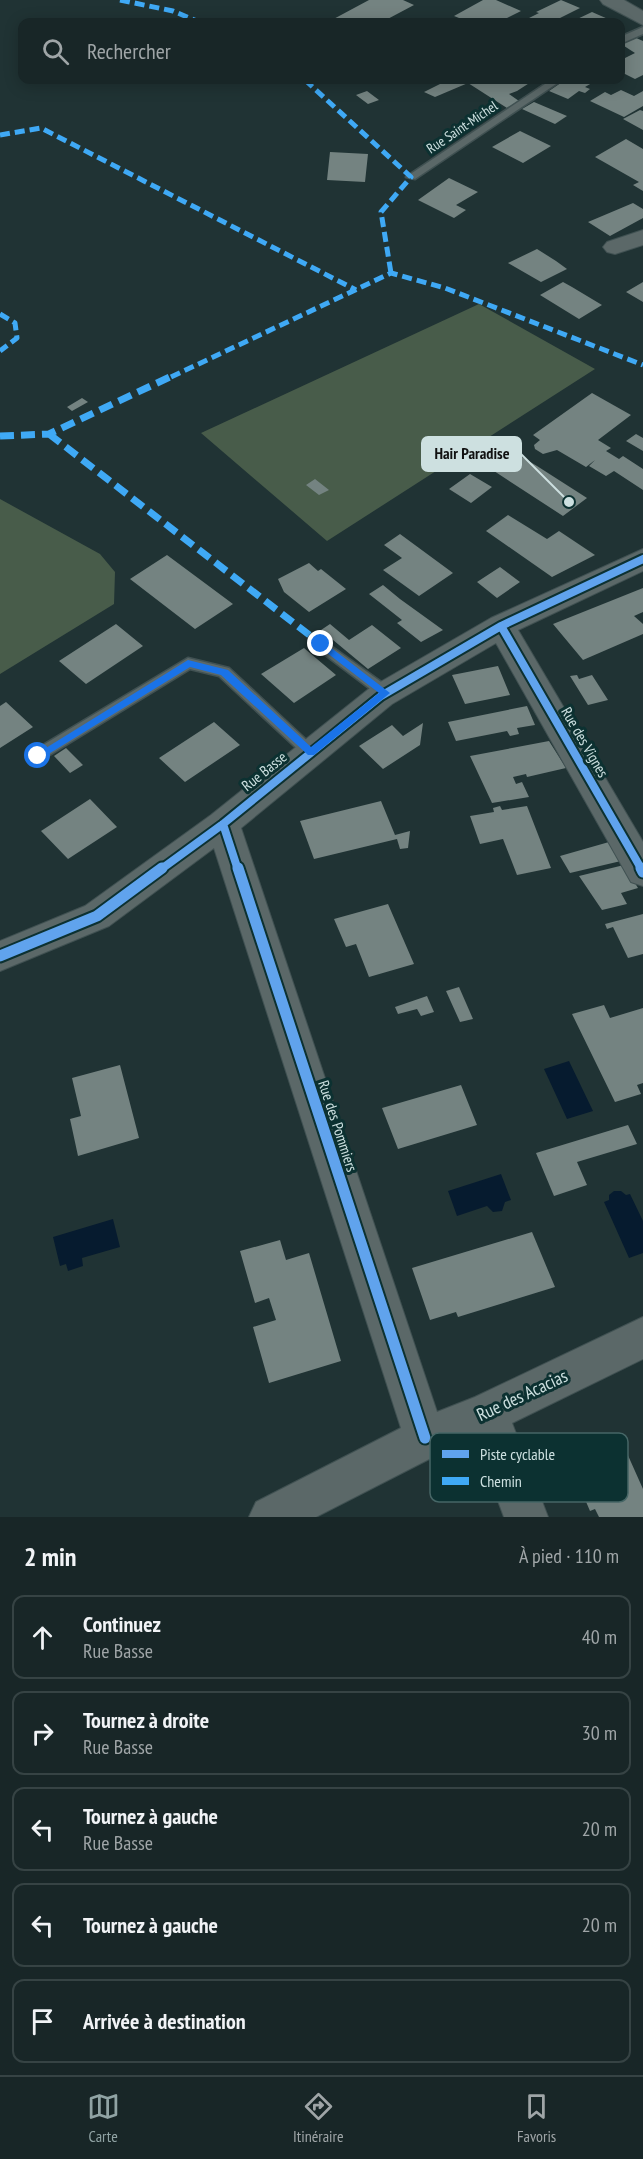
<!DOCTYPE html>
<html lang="fr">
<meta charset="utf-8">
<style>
body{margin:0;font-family:"PT Sans Narrow",sans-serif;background:#253233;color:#f1f3f6}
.stop{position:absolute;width:18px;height:18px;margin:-14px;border:4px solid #1a73e8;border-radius:50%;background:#fff}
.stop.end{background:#1a73e8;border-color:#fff;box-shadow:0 2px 6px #0008}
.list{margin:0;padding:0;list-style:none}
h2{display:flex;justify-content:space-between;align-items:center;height:78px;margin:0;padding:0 24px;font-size:26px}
h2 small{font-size:20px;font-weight:400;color:#9fa5a7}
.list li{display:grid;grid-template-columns:39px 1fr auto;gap:18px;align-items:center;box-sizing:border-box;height:84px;margin:0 12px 12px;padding:0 12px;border:2px solid #364344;border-radius:12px}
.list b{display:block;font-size:22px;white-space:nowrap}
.list p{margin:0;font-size:20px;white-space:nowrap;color:#9fa5a7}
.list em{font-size:20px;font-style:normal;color:#9fa5a7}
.icon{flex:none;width:33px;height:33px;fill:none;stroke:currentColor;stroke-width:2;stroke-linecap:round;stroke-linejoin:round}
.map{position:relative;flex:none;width:643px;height:1517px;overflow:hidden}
.search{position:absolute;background:#182627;box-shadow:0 3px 15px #0003;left:18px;right:18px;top:18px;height:66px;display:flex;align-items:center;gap:15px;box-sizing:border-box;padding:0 21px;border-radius:12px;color:#9fa5a7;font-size:22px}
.sheet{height:558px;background:#182627}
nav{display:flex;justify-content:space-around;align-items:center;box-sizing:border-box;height:84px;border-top:2px solid #364344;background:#182627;font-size:16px;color:#9fa5a7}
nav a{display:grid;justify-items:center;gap:3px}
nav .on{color:#90a3a4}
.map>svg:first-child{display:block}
</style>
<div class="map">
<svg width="643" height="1517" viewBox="0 0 643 1517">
<rect width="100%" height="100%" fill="#203334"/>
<path fill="#485c4a" d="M479,304l116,65 -268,172 -126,-108z
M0,499l100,55 15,18 -1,32 -114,70z"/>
<path fill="#061b2f" d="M569,1061l24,50 -26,8 -23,-50z
M501,1174l10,26 -6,2 -3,9 -9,1 -6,-6 -30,10 -9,-25z
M614,1191h7l5,4 4,-1 13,27v32l-14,5 -25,-56 5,-2v-5z
M113,1219l7,28 -38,11 1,8 -15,5 -2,-7 -6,2 -7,-29z"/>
<path fill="#748381" d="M369,0h34l11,5 -32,17h-54z
M483,0h13l25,11 -22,11h-30l-15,-6z
M561,0l19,8 -28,14h-24l3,-1 -4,-2 12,-6 -3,-1z
M592,12l16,7 -6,3h-31z
M634,37l9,4v34l-8,4 -14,-7v-12l14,-7 -14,-9z
M448,80h43l4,4 8,-4h31l-17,11 -8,3 10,7 -12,7 -39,-25 -33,14 -11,-5z
M565,80h32l-12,7 5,2 -5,4 -6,-2 -11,8 -19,-8z
M621,90l13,6 9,-5v15l-19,11 -34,-16 15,-9 6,3z
M367,91l12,9 -11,4 -12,-9z
M534,102l33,14 -12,8 -33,-15z
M640,110l3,1v19l-20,-11z
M520,131l31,15 -28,17 -31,-16z
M626,139l17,10v42l-10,-6 6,-3 -44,-25z
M330,152l38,2 -3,28 -38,-2z
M449,178l29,14 -22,13 10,5 -12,8 -36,-18z
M633,203l10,6v9l-33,18 -22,-14z
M537,249l19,12 11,8 -26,13 -33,-19z
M563,282l9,5 30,18 -23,14 -39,-24z
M643,282v20l-17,-10z
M592,393l39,22 -33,25 13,8 -5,3 13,8 4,-3 20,13v21l-29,-19 -8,5 -17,-10 6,-6 -9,7 -29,-17 -14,4 -8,-5 -1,-4 6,-5 -7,-5z
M82,398l6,4 -16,9 -5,-4z
M636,434l7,4v13l-17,-10z
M517,454l20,12 50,32 -24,18 -69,-45z
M470,474l22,13 -21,16 -22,-14z
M315,479l14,11 -10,5 -13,-10z
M508,515l39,24 12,-8 36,24 -43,22 -66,-46z
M400,534l53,39 -34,23 -36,-26 19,-12 -18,-13z
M167,555l66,49 -38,25 -65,-50z
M309,563l9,8 3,-2 25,20 -37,23 -25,-20 -6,-13z
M500,567l20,15 -23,16 -20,-16z
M383,585l17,14 43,31 -22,12 -24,-19 5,-3 -33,-26z
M643,588v24l-9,4 9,8v10l-60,26 -30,-36z
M116,624l27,22 -57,38 -27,-23z
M330,624l19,16 23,-15 29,23 -33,21 -47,-39z
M304,648l32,27 -42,28 -33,-29z
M498,666l12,29 -45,9 -13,-29z
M577,675l2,4 13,-4 16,25 -20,5 -18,-29z
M6,702l27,25 -33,21v-42z
M527,706l8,19 -18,3 2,6 -9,2 -3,-5 -51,10 -8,-19z
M214,722l26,23 -55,37 -26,-24z
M423,723l-3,22 -37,24 -24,-23 33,-21 11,11z
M549,741l17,27 -39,9 -1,-3 -13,3 3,7 6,-2 7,15 -37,6 -22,-47z
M66,748l17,17 -13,8 -16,-17z
M90,799l27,28 -49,32 -27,-28z
M381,801l14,34 15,-4 -2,17 -8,1 -3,-10 -83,20 -14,-38z
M500,806l2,4 25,-4 24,62 -34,7 -14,-36 -23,5 -10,-28 24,-4 -1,-4z
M609,842l12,19 -51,12 -10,-17z
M624,865l14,23 -17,5 6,11 -25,6 -23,-34z
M388,904l26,60 -45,13 -13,-33 -10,3 -12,-28z
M643,914v40l-15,4 -15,-31 -6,2 -2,-5z
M459,987l14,32 -13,3 -14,-31z
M427,996l7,16 -13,4 -4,-7 -19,5 -3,-7z
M604,1005l6,13 33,-10v75l-6,2 4,9 -26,8 -43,-88z
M120,1065l19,73 -61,18 -8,-37 11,-3 -9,-38z
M461,1085l16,40 -79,24 -16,-41z
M628,1125l9,19 -60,18 10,23 -33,11 -18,-43z
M532,1232l23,55 -97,30 -2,-5 -26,8 -18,-52z
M280,1240l6,20 23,-7 32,108 -72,22 -16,-56 23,-7 -7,-22 -14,5 -15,-52z
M622,1442l21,47v28h-44l-4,-8 -5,2 -21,-49z"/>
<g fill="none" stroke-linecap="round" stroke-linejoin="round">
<g stroke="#405152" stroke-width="3">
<path id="service" d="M643,27v7l-23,10v-7z
M551,80h11l-147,99 -9,-2z
M321,639l70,50 2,4 -2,4h-10l-65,-49 -2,-4 2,-4z
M188,658l41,10 87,81 2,4 -2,4h-10l-87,-81 -29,-7 -147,90h-10l-2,-4 2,-4z"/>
</g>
<g stroke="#405152" stroke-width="2">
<path id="minor" d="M600,0h24l19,11v14l-40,-21z
M643,230v15l-28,9 -8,-2 -4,-5 4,-5z
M643,549v22l-125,59 125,212v44l-12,-4 -135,-239 -104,61 -151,124 196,584 38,-15 168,-80v42l-131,64 36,94h-44l-29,-78 -36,15 -123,63h-67l7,-15 145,-74 -187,-580 -105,78 -109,45v-30l85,-35 126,-91 159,-127 121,-70z"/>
</g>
<use href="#service" fill="#5b6868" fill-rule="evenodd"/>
<use href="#minor" fill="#5b6868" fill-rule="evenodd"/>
<path stroke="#3fa9f5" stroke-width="5" stroke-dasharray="10 5" stroke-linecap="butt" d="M120,0l53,11 26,11
M305,80l106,97 -30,35 10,61
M0,135l41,-7 315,162
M0,314l15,9 2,15 -17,13
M171,377l220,-104 54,15 198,77"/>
<path stroke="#3fa9f5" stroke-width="7" stroke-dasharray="14 7" stroke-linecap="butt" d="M49,434l272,210
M0,436l49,-2 125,-59"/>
<g stroke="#0c3131" stroke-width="12">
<path id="cycleway-far1" d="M501,626l141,244
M223,824l15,46
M160,870l63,-46 158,-128 120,-70 142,-67"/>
</g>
<g stroke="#0c3131" stroke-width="15">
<path id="cycleway" d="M238,868l187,570
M641,868l2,4
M0,956l97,-40 65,-48"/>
</g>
<use href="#cycleway-far1" stroke="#60a3ed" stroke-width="8"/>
<use href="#cycleway" stroke="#60a3ed" stroke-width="11"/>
</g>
<path fill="#1a73e8" d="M321,640l69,53 -76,62h-6l-87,-80 -31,-8 -148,91h-7l-2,-2 155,-96 40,10 83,77 68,-54 -61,-47 -1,-2z"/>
<g text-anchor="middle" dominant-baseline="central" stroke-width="6" stroke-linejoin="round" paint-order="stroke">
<g font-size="14" fill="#cde0e0" stroke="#0c3131">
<text transform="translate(462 127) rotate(-34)">Rue Saint-Michel</text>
</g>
<g font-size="15" fill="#cde0e0" stroke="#0c3131">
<text transform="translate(585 742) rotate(60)">Rue des Vignes</text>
<text transform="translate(264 771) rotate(-39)">Rue Basse</text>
<text transform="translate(338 1126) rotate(72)">Rue des Pommiers</text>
</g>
<g font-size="18" fill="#cde0e0" stroke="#0c3131">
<text transform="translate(522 1395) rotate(-25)">Rue des Acacias</text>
</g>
</g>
<rect x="430" y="1433" width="198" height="69" rx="9" fill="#0c3131" stroke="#466666" stroke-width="1.5"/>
<rect x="442" y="1450" width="27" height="8" fill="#60a3ed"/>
<rect x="442" y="1477" width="27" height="8" fill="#3fa9f5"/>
<g font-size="16" fill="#cde0e0">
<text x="480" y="1460">Piste cyclable</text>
<text x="480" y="1487">Chemin</text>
</g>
<path fill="none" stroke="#cde0e0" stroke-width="2" d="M569 502L521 454"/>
<circle fill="#cde0e0" stroke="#0c3131" stroke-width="2" cx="569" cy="502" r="6"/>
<rect fill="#cde0e0" stroke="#cde0e0" stroke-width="2" x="422" y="437" width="99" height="34" rx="6"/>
<g font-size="16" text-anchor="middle" font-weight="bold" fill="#111">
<text x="472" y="459">Hair Paradise</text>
</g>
</svg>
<div class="stop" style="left:38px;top:756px"></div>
<div class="stop end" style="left:321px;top:644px"></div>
<div class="search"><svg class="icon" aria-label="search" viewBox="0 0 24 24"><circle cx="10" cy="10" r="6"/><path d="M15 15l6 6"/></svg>Rechercher</div>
</div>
<section class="sheet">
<h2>2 min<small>À pied · 110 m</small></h2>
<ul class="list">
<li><svg class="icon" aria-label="ahead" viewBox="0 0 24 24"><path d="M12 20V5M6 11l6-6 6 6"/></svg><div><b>Continuez</b><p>Rue Basse</p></div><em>40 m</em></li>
<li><svg class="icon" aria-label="right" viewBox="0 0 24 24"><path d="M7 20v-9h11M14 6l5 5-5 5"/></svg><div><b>Tournez à droite</b><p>Rue Basse</p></div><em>30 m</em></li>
<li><svg class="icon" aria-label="left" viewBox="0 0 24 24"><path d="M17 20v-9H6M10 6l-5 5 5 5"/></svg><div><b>Tournez à gauche</b><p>Rue Basse</p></div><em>20 m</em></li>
<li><svg class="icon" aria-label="left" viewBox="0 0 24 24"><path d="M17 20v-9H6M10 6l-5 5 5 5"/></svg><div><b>Tournez à gauche</b></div><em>20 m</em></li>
<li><svg class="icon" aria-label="arrive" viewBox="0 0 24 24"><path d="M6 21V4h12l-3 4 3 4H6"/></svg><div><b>Arrivée à destination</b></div></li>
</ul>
</section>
<nav>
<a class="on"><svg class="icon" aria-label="map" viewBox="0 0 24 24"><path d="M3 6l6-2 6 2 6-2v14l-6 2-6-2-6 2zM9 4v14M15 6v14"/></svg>Carte</a>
<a><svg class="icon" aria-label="directions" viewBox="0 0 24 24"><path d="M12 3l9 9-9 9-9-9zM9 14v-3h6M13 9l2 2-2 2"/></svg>Itinéraire</a>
<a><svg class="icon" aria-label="saved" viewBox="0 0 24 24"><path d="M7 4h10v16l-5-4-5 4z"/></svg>Favoris</a>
</nav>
